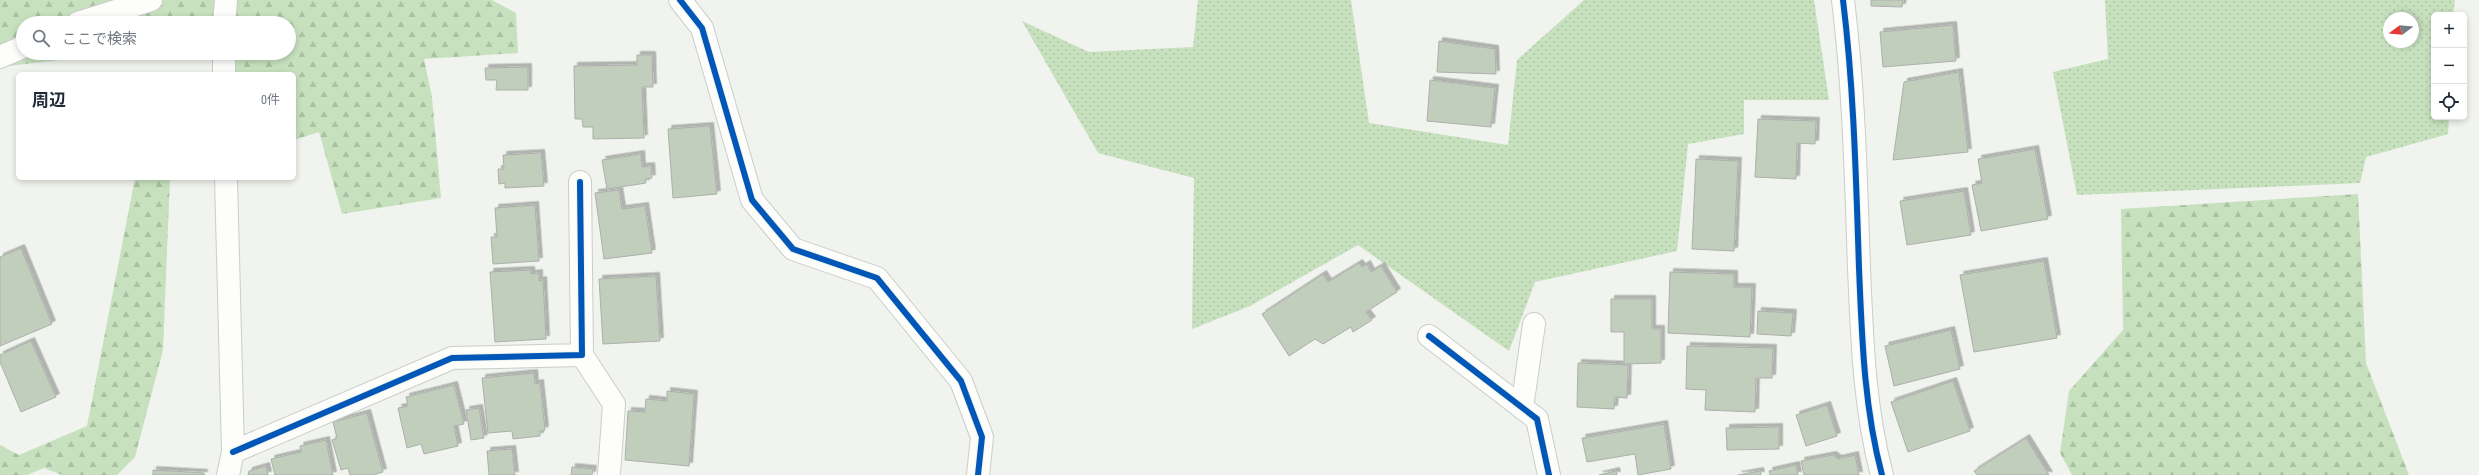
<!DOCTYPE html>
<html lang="ja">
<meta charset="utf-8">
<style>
body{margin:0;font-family:"Archivo Narrow","Noto Sans JP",sans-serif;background:#f2f2f3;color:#1f2937}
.controls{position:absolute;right:12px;top:12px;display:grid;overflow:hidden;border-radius:6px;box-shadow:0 2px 6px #0003}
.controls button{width:36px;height:36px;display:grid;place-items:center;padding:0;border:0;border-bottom:1px solid #e0e1e3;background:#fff;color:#1f2937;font:20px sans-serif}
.compass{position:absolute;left:2383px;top:12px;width:36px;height:36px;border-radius:50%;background:#fff;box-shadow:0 2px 6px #0003;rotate:254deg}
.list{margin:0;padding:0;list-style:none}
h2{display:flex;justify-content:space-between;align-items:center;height:52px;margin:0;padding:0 16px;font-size:17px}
h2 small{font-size:13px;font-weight:400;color:#747a83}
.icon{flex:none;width:22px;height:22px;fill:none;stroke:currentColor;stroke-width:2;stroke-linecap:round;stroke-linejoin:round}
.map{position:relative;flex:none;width:2479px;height:475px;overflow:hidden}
.search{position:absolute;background:#fff;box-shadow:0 2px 6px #0003;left:16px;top:16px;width:280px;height:44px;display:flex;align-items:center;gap:10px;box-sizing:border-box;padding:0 14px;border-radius:22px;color:#747a83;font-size:15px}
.panel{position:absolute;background:#fff;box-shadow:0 2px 6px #0003;left:16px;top:72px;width:280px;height:108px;border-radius:6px}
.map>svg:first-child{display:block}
</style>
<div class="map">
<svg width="2479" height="475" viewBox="0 0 2479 475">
<defs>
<pattern id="grass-dots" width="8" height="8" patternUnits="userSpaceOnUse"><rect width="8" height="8" fill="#c7e1be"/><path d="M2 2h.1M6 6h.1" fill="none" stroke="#abc1a3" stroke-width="1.8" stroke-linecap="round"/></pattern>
<pattern id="forest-firs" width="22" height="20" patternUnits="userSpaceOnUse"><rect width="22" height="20" fill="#c7e1be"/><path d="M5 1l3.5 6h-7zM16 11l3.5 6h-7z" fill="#abc1a3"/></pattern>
<filter id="shadow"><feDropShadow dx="3.5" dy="-3.5" stdDeviation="0" flood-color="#0004"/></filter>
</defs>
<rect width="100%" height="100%" fill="#f0f3ee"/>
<path fill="url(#grass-dots)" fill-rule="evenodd" d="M1198,0h153l18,123 139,22 9,-85 67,-60h230l15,100h-85v34l-56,10 -11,107 -142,31 -26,69 -151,-106 -108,61 -58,23 2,-151 -96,-25 -76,-132 67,31 104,-5z
M2105,0h350l-2,15h-19v102h15l-1,17 -82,23 -6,26 -283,12 -24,-123 55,-13zM2389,18h24v24h-24z"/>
<path fill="url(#forest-firs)" d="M0,0h492l24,13 2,40 -94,6 8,38 9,101 -99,16 -23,-82 -25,8v-66h-61l-7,-21h63v-30h-266v30h96l-119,14z
M135,178h35l-7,172 -28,107 -18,18h-55l-18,-7 -17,7h-27v-30l19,10 68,-29z
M2358,194l8,169 43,112h-337l-12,-22 9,-62 54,-61 -2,-121z"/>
<path fill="#c0cebb" stroke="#adafab" filter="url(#shadow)" d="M1871,0h32l-1,7 -31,-1z
M1953,25l3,36 -73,6 -3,-35z
M1439,41l56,8 1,25 -59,-2z
M637,55h15l1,32h-11l2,51 -51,1v-12h-10l-1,-8h-7l-1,-53 63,-1z
M528,67v23h-32l1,-10h-11l-1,-12z
M1959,72l9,80 -75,8 11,-78z
M1430,80l65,8 -4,39 -64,-6z
M1758,119l58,2 -1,23 -18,-1 -1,36 -41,-2z
M710,126l7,68 -44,4 -5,-69z
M2035,149l13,70 -67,12 -9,-46 10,-2 -4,-24z
M541,153l3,33 -39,2v-5l-6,1 -1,-15h6l-1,-14z
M641,154l1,13 9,-1 1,12 -7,1 1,4 -39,6 -5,-29z
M1696,159l42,2 -4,90 -42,-2z
M619,190l3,19 23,-3 7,47 -48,6 -9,-66z
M1964,191l7,44 -64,10 -7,-44z
M535,205l4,56 -46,3 -2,-27h6l-2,-29z
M21,248l31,76 -52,22v-89z
M2044,261l13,77 -83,14 -14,-77z
M1359,263l3,4 5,-3 4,8 10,-6 16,26 -31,20 6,8 -19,12 -2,-5 -28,17 -8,-5 -26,17 -27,-42 61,-40 5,8z
M531,270v4l8,-1v8l4,-1 3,59 -51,3 -5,-70z
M1670,272l64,2v13h18l-2,50 -82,-4z
M656,276l4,65 -57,3 -4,-65z
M1611,299h41v30h9v34l-37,1v-32h-13z
M1758,311l35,2 -2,23 -34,-2z
M1951,330l9,39 -66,17 -9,-40z
M31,341l25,56 -35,15 -21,-50v-7z
M1687,346l86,2 -1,30h-16l-1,34 -50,-2 1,-20 -20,-1z
M1578,363l50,2 -1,33 -12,-1 -1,12 -37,-2z
M534,373l1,11 5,-1 5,47 -5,1v5l-27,3 -1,-8 -24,2 -6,-55z
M1953,381l17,50 -62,21 -17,-50z
M454,385l10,39 -10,2 4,20 -34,8 -3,-10 -14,4 -9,-40 10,-2 -2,-9z
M667,391l27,3 -5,72 -64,-6 3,-49 17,1 1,-13 21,2z
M1827,405l10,31 -31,10 -10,-31z
M479,408l5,30 -13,2 -5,-30z
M367,413l16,59 -10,3h-23l-2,-7 -7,2 -9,-30 5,-2 -4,-16z
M1664,424l7,45 -33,6 -3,-21 -48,8 -5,-24z
M1779,427v22l-52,1 -1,-22z
M2026,438l23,37h-72l-3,-4z
M326,440l7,35h-58l-4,-16 30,-7 -1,-6z
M512,449l3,26h-26l-2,-24z
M1833,455l5,4 17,-4 4,20h-55l-3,-14z
M1796,465l2,10h-28l-1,-4z
M266,466l2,9h-20l1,-4z
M572,467l21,2 -1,6h-21z
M153,470l51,3v2h-51z
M1616,471l1,4h-18z
M1760,471l1,4h-23z"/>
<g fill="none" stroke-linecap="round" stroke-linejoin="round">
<g stroke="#cacdc9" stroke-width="24">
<path id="street" d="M680,0l22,28 50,172 41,49 84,29 84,103 21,56 -4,38
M1843,0c11,89 13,179 16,268 3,71 5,139 23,207
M78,23l73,-23
M224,23l2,-23
M224,53v21
M0,57l23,-10
M226,178l7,274 -5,23
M1429,336l108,83 12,56
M582,355l32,49 -5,71
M1522,408l12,-84
M233,452l219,-94 130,-3 -2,-173"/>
</g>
<use href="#street" stroke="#fdfdfc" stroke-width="22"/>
<g stroke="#eff4ed" stroke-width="8">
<path id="cycleway" d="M680,0l22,28 50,172 41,49 84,29 84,103 21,56 -4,38
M1843,0c11,89 13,179 16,268 3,71 5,139 23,207
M1429,336l108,83 12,56
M233,452l219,-94 130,-3 -2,-173"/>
</g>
<use href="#cycleway" stroke="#0057b8" stroke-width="6"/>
</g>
</svg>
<div class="controls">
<button>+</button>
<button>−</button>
<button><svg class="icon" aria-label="locate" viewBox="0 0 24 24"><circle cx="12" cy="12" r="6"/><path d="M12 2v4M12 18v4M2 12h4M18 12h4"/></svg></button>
</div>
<svg class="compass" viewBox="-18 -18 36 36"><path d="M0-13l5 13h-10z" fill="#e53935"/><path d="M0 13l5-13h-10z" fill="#747a83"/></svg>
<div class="search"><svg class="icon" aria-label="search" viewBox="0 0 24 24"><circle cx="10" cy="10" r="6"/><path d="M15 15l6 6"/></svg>ここで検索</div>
<section class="panel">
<h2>周辺<small>0件</small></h2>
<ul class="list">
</ul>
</section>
</div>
